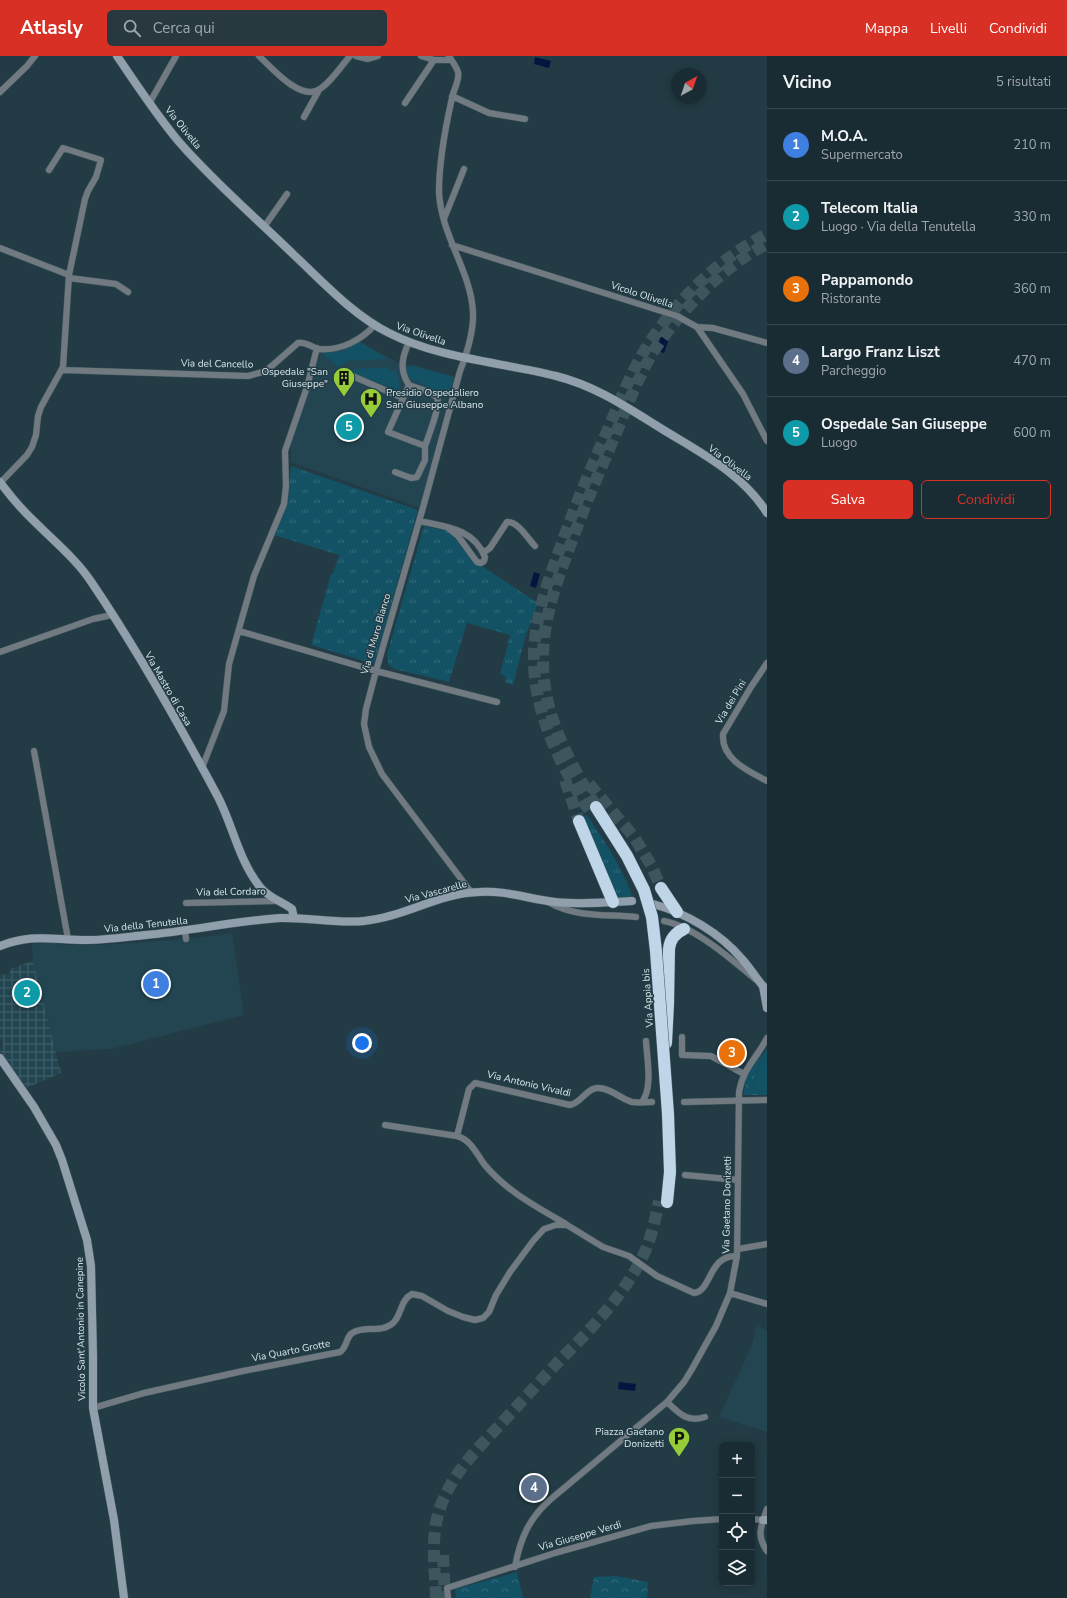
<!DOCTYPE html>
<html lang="it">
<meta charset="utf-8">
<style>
body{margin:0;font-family:"Nunito Sans",sans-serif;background:#27383f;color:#f1f3f6}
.controls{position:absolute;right:12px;bottom:12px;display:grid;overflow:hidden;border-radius:6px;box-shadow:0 2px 10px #0003}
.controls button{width:36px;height:36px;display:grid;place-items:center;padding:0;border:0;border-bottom:1px solid #38484e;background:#1a2c33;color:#f1f3f6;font:20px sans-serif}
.compass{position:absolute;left:671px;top:12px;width:36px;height:36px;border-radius:50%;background:#1a2c33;box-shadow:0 2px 10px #0003;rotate:40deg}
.you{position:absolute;left:362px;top:987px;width:14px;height:14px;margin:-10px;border:3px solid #fff;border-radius:50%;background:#1a73e8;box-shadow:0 0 0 6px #1a73e833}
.badge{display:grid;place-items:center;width:26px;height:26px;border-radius:50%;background:#d93025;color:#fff;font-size:13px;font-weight:700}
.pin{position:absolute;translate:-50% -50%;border:2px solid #fff;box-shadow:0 1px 4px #0006}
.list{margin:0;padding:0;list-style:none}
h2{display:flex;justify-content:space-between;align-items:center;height:52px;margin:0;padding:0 16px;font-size:17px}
h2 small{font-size:13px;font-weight:400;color:#9fa7ac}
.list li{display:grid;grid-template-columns:26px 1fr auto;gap:12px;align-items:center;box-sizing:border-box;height:72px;padding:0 16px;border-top:1px solid #38484e}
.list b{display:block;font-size:15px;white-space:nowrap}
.list p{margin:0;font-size:13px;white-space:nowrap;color:#9fa7ac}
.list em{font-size:13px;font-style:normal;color:#9fa7ac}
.actions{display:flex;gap:8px;padding:12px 16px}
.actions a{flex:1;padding:9px 0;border:1px solid #d93025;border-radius:6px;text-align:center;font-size:14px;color:#d93025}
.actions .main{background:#d93025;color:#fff}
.icon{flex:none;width:22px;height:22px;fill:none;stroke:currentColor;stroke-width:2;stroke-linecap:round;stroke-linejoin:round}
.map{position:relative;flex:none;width:767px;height:1542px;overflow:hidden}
header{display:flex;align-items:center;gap:24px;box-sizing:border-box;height:56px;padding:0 20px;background:#d93025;color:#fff}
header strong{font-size:19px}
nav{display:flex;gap:22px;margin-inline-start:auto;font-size:14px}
.search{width:280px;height:36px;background:#27383f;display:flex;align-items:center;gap:10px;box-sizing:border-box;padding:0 14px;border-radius:6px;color:#9fa7ac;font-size:15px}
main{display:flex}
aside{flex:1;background:#1a2c33}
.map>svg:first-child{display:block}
</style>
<header>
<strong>Atlasly</strong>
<div class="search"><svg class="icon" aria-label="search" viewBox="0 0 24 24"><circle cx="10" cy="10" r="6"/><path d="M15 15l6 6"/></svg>Cerca qui</div>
<nav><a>Mappa</a><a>Livelli</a><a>Condividi</a></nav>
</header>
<main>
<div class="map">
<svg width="767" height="1542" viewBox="0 0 767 1542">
<defs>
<pattern id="industrial-grid" width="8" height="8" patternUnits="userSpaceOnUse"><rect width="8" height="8" fill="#234552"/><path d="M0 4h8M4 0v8" fill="none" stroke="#42606b"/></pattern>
<pattern id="grass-tufts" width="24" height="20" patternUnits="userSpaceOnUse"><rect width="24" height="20" fill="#135165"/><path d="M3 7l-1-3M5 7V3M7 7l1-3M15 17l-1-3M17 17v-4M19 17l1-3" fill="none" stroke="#356a7b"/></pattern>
<pattern id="park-crowns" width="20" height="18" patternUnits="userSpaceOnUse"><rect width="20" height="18" fill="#135165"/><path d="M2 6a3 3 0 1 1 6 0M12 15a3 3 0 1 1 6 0" fill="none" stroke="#356a7b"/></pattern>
</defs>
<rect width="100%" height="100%" fill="#223b44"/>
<path fill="#234552" d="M359,285l45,25 7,-2 44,13 -7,20 -28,111 -129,-46v-20l30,-90 21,-1z
M232,877l12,82 -133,34 -55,3 -23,-91 -1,-17 17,-2 14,3h36l87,-6z
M757,1268l10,7v101l-48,-15 33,-72z"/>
<path fill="url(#industrial-grid)" d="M33,905l28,112 -35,15 -26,-37v-3l2,-1 1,-4 -3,-2v-66l8,-1 4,-6z"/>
<path fill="url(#grass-tufts)" d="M291,410l127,44 -44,154 -63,-19 20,-71h2l6,-19 -65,-20 14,-34z
M424,470l24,5 31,33 59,39 -13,35 -12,47 -8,-3 1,-5 -6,-3 10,-39 -43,-12 -18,59 -55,-13 -6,-5 -1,-10z
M587,759c18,27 36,53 46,84l-14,-1 -8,-8 -28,-73z"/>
<path fill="url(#park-crowns)" d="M767,993v14l-7,-2 -8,26 15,5v3h-24l4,-21z
M517,1516l6,26h-67l-1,-9z
M616,1520l32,6 -1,16h-57l4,-21z"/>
<path fill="#135165" d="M359,285l28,18 -40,2 -8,7 -18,-16 21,-1z
M413,310l41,11 -6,20 -38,-18 -5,-12z
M388,311l1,4h8l3,17 -1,3 -46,-18v-4z
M760,1005l7,2v29l-15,-5z"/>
<path fill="#031640" d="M535,1l16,4 -2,7 -15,-4z
M661,280l8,3 -5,14 -7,-2z
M534,516l6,2 -4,14 -6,-2z
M619,1326l17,2 -1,7 -17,-2z"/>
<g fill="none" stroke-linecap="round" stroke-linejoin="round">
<path stroke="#3d555d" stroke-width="12" stroke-dasharray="12 6" stroke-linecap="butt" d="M565,724l14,41
M589,728l45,53 17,28 10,23
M596,750c-27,-44 -53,-92 -53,-144 -1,-40 13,-79 27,-116 13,-37 29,-73 44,-108 12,-29 23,-59 39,-86 26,-40 71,-87 114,-108
M589,754c-28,-44 -52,-91 -55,-144 -2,-43 14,-85 28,-123 13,-37 28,-73 44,-109 14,-33 27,-68 48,-98 28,-41 68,-79 113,-102
M443,1499l2,43
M436,1542c-1,-29 -6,-62 4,-90 11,-33 37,-59 60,-83 20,-22 40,-44 60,-65 30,-30 60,-61 80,-98 10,-19 15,-40 19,-61"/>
<g stroke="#435a62" stroke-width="7">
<path id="street" d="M259,0c13,12 40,44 59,34 11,-5 24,-25 32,-34
M356,0l12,3 10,-3
M421,0l13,4h17
M449,0c3,5 7,10 9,16 2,8 -5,19 -6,26 -7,31 -13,63 -13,94 2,44 32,79 34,120 1,20 -6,41 -13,59l-36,133 -48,167 -10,38 -2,15 5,23 13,27 89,118
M0,36l27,-26 8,-10
M452,40l37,17 36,6
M150,46l26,-46
M405,47l29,-43
M304,61l15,-27
M444,163l20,-50
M264,171l23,-33
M452,189l225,71 20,11 46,67 24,47
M0,192l69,27
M69,222l47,6 12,8
M697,271l16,1 54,15
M62,314l186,6 18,-5 32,-28c8,-2 14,5 21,6 22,2 42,-9 56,-24
M348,318l55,24
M409,329c7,3 23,6 28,13 4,7 -9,39 -12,48l-37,-14 21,-47c-10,-15 -7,-28 0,-43
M395,416l16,6 6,-1 8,-17v-14
M0,427l27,-28 5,-8 4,-12 2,-19 3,-9 22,-40 6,-92 16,-76 3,-8 8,-14 5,-17 -38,-12 -14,22
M419,465c27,6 54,7 66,36l-1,4 -3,2 -4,-1 -19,-26 -10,-8
M483,497l7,-5 17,-26c11,-1 21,17 28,24
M239,575l137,40 121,31
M0,596l93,-33 19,-4
M767,607l-16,24 -28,47c-2,25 25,37 44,47
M34,695l34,188
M202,712l22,-57 5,-47 25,-88 30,-72 2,-18 -1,-35 22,-64 10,-39
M548,846c29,16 57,12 88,15
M186,847l91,-2
M664,865c31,6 67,38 91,58
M185,875l1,8
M682,981v18l29,1 33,18
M642,1046c11,-14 5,-43 4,-61
M684,1046l83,-2
M385,1069l72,11c14,4 19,17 27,28 22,27 53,43 82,60
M457,1080l12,-47 6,-6 95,22c11,-2 16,-16 27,-17 12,-1 24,11 35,14 7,1 13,0 20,0
M685,1119l53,5
M738,1193l29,-5
M730,1237l37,11
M667,1346c12,11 20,21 38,15
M93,1352l51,-15 99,-22 97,-19c8,-5 5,-16 14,-20 12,-6 28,1 39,-9 9,-8 7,-23 19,-29l10,2 26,15 15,6 12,3 8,-2 6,-6 7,-17 14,-23 23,-31 11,-12 12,-4h11l36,22 26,9 28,20 37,17c18,-2 14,-38 43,-37
M767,1453c-6,17 -11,26 0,42
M752,1463l11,1
M515,1511c5,-28 14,-49 36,-68l116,-97 17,-20 8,-13 24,-43 14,-33 7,-37 2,-164c4,-24 18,-34 28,-54
M448,1542l-1,-10 108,-35 96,-27 42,-5 29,-2"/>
</g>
<g stroke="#435a62" stroke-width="9">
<path id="secondary" d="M117,0c20,29 40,60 63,87 35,40 76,75 114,112 30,28 59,60 95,78 51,26 112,29 167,43 40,10 72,32 106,53 39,24 81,45 105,84
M0,426c11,15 23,29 36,41 19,19 41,37 56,60 46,68 87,141 126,214 15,29 21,64 42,90 9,11 21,14 32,22l2,9
M653,848c33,9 67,29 89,55 9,10 16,22 25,32
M0,890c32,-13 53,-6 86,-6 20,0 40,-3 60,-5 45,-4 89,-14 134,-17 28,-1 56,6 84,3 40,-4 75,-28 115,-29 26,-2 50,7 76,10 25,3 52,0 77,-1
M763,930l4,22
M0,1002l34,49 22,38 6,15 25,80 4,26 2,90v52l21,112 10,78
M763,1464h4"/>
</g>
<g stroke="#435a62" stroke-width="13">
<path id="highway" d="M596,751l31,49 17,34
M579,765l34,81
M661,832l16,24
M666,987l2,-39 1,-55c1,-10 6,-16 15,-20
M667,1146l3,-30 -2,-58"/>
</g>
<use href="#street" stroke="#717a81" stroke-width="6"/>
<use href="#secondary" stroke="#909fab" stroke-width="8"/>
<use href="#highway" stroke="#bfd5e8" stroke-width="12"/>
<g stroke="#435a62" stroke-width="13" stroke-linecap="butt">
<path id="highway-bridge" d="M644,834l8,27 4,34 12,163"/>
</g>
<use href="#highway-bridge" stroke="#bfd5e8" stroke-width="12"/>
</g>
<defs>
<g id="building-pin" transform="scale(1.15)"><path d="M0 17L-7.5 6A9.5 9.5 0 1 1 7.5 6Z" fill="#97cc39" stroke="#223b44"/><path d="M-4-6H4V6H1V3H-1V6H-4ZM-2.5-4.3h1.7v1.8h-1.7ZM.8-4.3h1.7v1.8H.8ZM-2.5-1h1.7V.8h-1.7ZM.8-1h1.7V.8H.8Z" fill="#111"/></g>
<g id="hospital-pin" transform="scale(1.15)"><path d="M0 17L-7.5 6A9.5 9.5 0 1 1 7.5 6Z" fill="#97cc39" stroke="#223b44"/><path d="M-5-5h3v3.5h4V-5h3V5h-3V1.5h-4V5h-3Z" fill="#111"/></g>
<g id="parking-pin" transform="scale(1.15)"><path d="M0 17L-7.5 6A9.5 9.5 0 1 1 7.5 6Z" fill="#97cc39" stroke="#223b44"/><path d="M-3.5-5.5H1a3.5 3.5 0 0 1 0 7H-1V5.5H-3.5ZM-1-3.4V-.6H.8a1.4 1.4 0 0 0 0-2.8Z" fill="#111"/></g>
</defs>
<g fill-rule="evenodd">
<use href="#building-pin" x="344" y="322"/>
<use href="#hospital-pin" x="371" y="343"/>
<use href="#parking-pin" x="679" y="1382"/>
</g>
<g text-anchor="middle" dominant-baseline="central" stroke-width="3" stroke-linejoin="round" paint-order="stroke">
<g font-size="10" fill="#d7e6ec" stroke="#223b44">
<text transform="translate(183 72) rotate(51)">Via Olivella</text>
<text transform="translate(642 239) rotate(18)">Vicolo Olivella</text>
<text transform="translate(421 278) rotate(19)">Via Olivella</text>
<text transform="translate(217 308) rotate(1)">Via del Cancello</text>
<text transform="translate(730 407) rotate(37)">Via Olivella</text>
<text transform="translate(376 578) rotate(-74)">Via di Muro Bianco</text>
<text transform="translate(168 633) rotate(60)">Via Mastro di Casa</text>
<text transform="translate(731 646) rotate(-59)">Via dei Pini</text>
<text transform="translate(231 836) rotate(-1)">Via del Cordaro</text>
<text transform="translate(436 836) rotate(-15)">Via Vascarelle</text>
<text transform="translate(146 869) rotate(-6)">Via della Tenutella</text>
<text transform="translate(648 942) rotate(-94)">Via Appia bis</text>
<text transform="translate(529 1028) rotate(13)">Via Antonio Vivaldi</text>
<text transform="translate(727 1149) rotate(-89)">Via Gaetano Donizetti</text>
<text transform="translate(81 1273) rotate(-91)">Vicolo Sant'Antonio in Canepine</text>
<text transform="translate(291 1295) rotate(-11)">Via Quarto Grotte</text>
<text transform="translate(580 1480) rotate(-16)">Via Giuseppe Verdi</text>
</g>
<g font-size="10" fill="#d7e6ec" stroke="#223b44" text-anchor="end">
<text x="328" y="316">Ospedale "San<tspan x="328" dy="12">Giuseppe"</tspan></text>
<text x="386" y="337" text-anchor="start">Presidio Ospedaliero<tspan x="386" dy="12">San Giuseppe Albano</tspan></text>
<text x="664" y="1376">Piazza Gaetano<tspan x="664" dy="12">Donizetti</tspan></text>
</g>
</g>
</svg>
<div class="controls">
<button>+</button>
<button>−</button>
<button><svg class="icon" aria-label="locate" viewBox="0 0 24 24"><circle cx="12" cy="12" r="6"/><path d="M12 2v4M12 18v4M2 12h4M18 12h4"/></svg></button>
<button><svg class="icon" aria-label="layers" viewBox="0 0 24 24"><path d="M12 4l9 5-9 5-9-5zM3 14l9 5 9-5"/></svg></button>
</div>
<svg class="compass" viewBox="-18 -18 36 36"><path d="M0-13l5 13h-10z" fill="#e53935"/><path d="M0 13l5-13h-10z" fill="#9fa7ac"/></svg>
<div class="you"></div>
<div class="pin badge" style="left:156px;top:928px;background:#3f7fe0">1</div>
<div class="pin badge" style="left:27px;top:937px;background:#0f9aa8">2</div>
<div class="pin badge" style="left:732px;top:997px;background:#e8710a">3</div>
<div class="pin badge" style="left:534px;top:1432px;background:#5c6f8a">4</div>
<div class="pin badge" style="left:349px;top:371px;background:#0f9aa8">5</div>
</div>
<aside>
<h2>Vicino<small>5 risultati</small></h2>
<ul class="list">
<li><span class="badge" style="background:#3f7fe0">1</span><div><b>M.O.A.</b><p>Supermercato</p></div><em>210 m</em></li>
<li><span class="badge" style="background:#0f9aa8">2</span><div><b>Telecom Italia</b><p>Luogo · Via della Tenutella</p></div><em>330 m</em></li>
<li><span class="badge" style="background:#e8710a">3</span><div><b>Pappamondo</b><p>Ristorante</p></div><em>360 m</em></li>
<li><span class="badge" style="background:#5c6f8a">4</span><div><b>Largo Franz Liszt</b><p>Parcheggio</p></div><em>470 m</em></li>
<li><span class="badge" style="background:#0f9aa8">5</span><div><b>Ospedale San Giuseppe</b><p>Luogo</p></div><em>600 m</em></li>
</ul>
<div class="actions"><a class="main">Salva</a><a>Condividi</a></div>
</aside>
</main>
